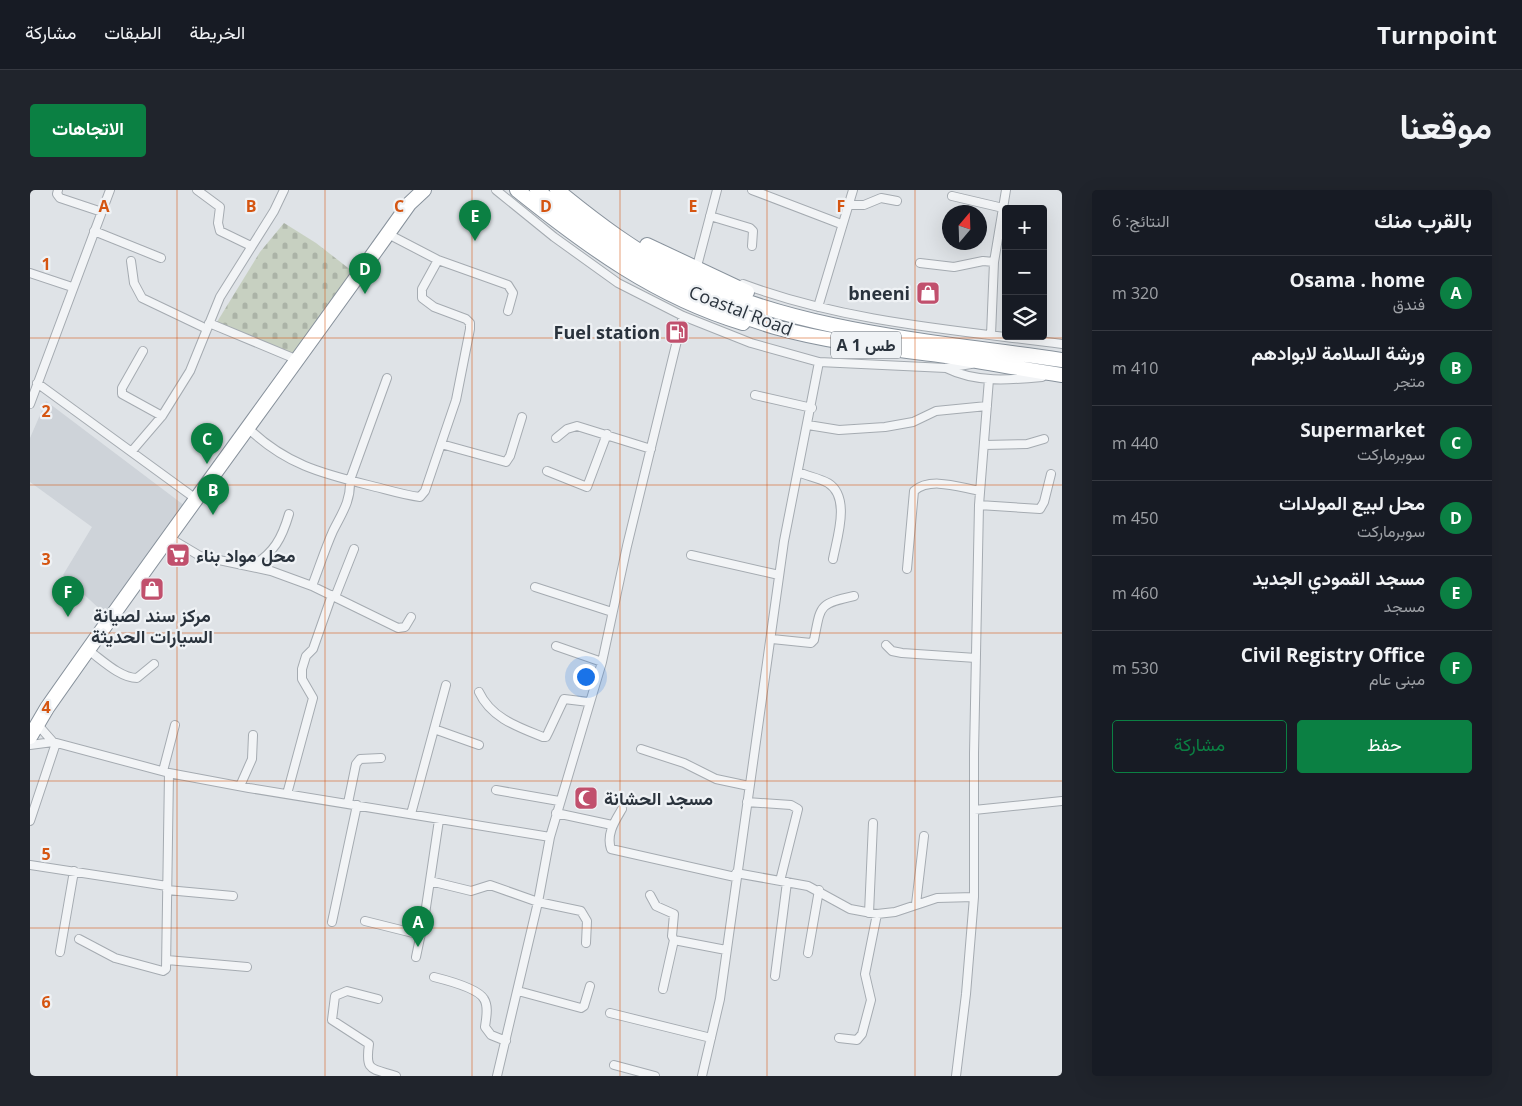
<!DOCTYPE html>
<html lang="ar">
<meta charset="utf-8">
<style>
body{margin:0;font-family:"Open Sans",Vazirmatn,sans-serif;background:#20242c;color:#f1f3f6;direction:rtl}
.controls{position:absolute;right:15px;top:15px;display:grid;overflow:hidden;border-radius:5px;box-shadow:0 5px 20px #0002}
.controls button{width:45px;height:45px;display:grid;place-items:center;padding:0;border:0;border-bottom:1px solid #363941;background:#171b24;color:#f1f3f6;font:25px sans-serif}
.compass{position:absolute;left:912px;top:15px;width:45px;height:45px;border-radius:50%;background:#171b24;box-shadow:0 5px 20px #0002;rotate:19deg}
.you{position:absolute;left:555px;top:486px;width:18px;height:18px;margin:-12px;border:4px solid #fff;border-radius:50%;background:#1a73e8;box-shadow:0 0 0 8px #1a73e833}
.badge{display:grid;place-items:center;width:32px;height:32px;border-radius:50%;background:#0b8043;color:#fff;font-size:16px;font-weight:700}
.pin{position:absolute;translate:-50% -41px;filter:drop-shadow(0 1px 2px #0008)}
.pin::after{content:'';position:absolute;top:26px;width:18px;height:15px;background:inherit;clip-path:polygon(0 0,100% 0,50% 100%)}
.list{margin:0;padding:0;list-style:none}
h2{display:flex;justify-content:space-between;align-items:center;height:65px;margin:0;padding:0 20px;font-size:21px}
h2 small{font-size:16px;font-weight:400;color:#9ea1a6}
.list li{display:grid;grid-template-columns:32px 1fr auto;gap:15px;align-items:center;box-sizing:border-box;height:75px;padding:0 20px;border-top:1px solid #363941}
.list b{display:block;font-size:19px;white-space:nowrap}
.list p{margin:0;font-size:16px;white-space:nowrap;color:#9ea1a6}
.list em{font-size:16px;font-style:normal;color:#9ea1a6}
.actions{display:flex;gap:10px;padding:15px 20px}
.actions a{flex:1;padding:11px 0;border:1px solid #0b8043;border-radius:5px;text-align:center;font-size:18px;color:#0b8043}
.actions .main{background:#0b8043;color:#fff}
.icon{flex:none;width:28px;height:28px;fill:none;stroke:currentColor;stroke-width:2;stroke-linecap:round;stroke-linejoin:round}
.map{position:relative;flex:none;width:1032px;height:886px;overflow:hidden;direction:ltr;border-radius:5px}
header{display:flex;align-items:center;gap:30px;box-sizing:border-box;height:70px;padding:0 25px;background:#171b24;border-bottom:1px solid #363941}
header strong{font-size:24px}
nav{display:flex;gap:28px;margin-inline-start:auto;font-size:18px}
.intro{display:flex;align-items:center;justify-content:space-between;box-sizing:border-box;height:120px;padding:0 30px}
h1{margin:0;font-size:35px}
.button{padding:12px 22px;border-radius:5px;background:#0b8043;color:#fff;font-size:18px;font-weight:700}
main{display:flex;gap:30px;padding:0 30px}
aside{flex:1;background:#171b24;border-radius:5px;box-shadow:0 5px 20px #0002}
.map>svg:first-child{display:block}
</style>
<header>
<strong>Turnpoint</strong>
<nav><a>الخريطة</a><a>الطبقات</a><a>مشاركة</a></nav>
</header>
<div class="intro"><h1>موقعنا</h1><a class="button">الاتجاهات</a></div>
<main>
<aside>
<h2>بالقرب منك<small>النتائج: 6</small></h2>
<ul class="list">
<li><span class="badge">A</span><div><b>Osama . home</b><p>فندق</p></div><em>320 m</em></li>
<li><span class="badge">B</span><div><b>ورشة السلامة لابوادهم</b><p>متجر</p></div><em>410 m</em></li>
<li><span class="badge">C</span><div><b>Supermarket</b><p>سوبرماركت</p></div><em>440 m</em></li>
<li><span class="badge">D</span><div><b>محل لبيع المولدات</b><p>سوبرماركت</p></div><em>450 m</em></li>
<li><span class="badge">E</span><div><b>مسجد القمودي الجديد</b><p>مسجد</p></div><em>460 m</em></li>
<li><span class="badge">F</span><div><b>Civil Registry Office</b><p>مبنى عام</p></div><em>530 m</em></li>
</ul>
<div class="actions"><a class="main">حفظ</a><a>مشاركة</a></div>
</aside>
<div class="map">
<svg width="1032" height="886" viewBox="0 0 1032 886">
<defs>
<pattern id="cemetery-stones" width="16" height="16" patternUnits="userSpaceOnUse" patternTransform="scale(1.25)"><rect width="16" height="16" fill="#c7d0c1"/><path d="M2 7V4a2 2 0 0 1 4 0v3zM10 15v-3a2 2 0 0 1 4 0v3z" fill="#abb3a7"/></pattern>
</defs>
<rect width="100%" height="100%" fill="#dfe3e7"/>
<path fill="#ced3d9" d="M16,211l139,105 -81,107 -41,-38 29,-48 -62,-45v-44z"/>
<path fill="url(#cemetery-stones)" d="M254,33l32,20 40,31 -66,86 -73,-38 43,-70z"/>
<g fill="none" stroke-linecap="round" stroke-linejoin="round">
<g stroke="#a5abb1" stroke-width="10">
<path id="street" d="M28,0l-1,4 3,4 42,14
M167,0l23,17 -2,16 2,8 31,15
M466,0l58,47 64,46 65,33 68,27 68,19 127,6 25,-4
M722,0l89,34
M922,6l51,12
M819,15h15l17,-7 16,3
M680,26l40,12 3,3 -1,15
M64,41l67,27
M358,44l50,26 70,25 5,8 -5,18
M408,70l-16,29v9l12,9 32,12 4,4v6l-14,71 -15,44
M101,71l3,22 8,15 65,31
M890,73l34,4 29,-6 11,1
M666,80l21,-80
M0,83l42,14
M713,94c102,38 212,46 319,60
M788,117l35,-117
M179,133l89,37
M961,145l3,-73 12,-72
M113,161l-21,37v6l40,22
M916,178c30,15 64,12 96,9
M7,193l159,116
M725,205l57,13
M0,214l80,-214
M778,235l31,5 46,-3 28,-5 23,-11 51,-5
M219,239c37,35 71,44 119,56 17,4 35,10 52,12l5,-6 16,-47 65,18 4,-6 12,-39
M526,248l11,-9 10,-3 74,23
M954,255l43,-1 17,-5
M102,261l30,-35 28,-45 30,-74 54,-86 10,-21
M517,281l40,16 20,-53
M768,282c9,4 21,6 30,11 23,14 9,55 5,76
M949,315l61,4 4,-7 7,-28
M138,347l32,19 71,15 41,15 86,42 7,-1 6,-10
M661,365l88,20
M222,376c22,-13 30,-28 37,-52
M877,379l7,-78c17,-15 47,-3 66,0
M282,396c7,-18 13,-37 21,-55 9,-18 18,-30 17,-51l37,-102
M505,397l77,25
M305,407l19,-48
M742,449l39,4 3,-3c7,-35 4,-36 40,-44
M856,455l6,6 10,2 74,5
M526,456l46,16
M58,460c13,9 32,28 49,28l17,-14
M449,502c12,26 39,35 64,45h3l2,-4 16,-34 25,3
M8,535l15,17
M404,539l45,16
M0,555l23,-3 116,31 80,15 301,49
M611,559l43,14 32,16 33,7
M133,581l12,-46
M210,596l12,-27 1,-24
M466,600l63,11
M257,604l26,-96 -11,-19v-10l4,-13 7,-7 19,-54
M717,612l44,3 7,4 -18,72
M318,613l8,-39 4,-5 21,-1
M592,619c-7,12 -16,25 -11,40l124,28
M944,620l88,-9
M526,623l56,12
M381,624l35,-129
M0,631l26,-78
M0,675l137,21
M706,683l72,13 42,23 27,5 18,-2 42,-14 37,-1
M400,691l41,10 19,-6 48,17 43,9 6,10 -1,22
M137,700l66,6
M620,705l6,11 18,8 -2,22 2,4
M886,714l8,-68
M839,723l4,-90
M335,731l56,14
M302,732l25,-117
M49,749l36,19 48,13 3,-2 3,-196
M30,762l14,-81
M778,763l11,-63
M386,767l9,-43 14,-94
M137,770l80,7
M745,786l12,-94
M404,787c12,3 44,11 50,22 5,8 2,19 1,28l6,8 15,6
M633,799l11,-49 52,10
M488,801l63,17 3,-2 6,-20
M348,809l-31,-8 -12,5 -3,24 37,24c-4,28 2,24 27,32
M580,823l101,25
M809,848l18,2 5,-6 9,-34 -6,-26 12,-60
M584,875l41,11
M467,886l41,-174 12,-65 52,-175 25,-116 56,-230
M672,886l18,-77 64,-458 35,-179
M926,886l10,-82 8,-97v-144l5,-248 10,-126"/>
</g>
<g stroke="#88929c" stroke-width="16">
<path id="highway" d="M487,0c70,56 139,107 226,133
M507,0c70,58 149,111 238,137 53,15 109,21 164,28 41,6 82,14 123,20
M527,0c39,32 80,63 125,85 118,58 252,66 380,85
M617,55l100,47
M0,547l17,-29c118,-169 242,-335 362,-504l15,-14"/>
</g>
<use href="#street" stroke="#f2f4f6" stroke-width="8"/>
<use href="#highway" stroke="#fff" stroke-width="14"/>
</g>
<path fill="none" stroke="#d55511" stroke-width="1" stroke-opacity="0.55" d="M147,0v886M295,0v886M442,0v886M590,0v886M737,0v886M885,0v886M0,148h1032M0,295h1032M0,443h1032M0,591h1032M0,738h1032"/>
<defs>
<g id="shop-square" transform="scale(1.25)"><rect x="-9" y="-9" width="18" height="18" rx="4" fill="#c1506d" stroke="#eff2f5"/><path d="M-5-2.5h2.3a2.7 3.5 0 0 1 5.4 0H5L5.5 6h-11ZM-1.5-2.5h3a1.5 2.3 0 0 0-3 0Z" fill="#fff"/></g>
<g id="fuel-square" transform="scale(1.25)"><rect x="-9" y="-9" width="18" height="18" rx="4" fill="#c1506d" stroke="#eff2f5"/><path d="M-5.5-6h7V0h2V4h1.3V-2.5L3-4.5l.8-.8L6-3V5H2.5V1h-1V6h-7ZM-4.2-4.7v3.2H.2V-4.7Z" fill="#fff"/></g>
<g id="supermarket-square" transform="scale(1.25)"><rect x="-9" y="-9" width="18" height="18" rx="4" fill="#c1506d" stroke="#eff2f5"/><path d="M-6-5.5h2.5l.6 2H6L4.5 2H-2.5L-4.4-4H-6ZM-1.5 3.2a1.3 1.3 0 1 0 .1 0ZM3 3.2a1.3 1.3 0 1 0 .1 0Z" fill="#fff"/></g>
<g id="mosque-square" transform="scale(1.25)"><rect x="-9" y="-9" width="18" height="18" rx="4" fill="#c1506d" stroke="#eff2f5"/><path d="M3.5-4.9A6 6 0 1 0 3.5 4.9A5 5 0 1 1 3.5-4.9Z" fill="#fff"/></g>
</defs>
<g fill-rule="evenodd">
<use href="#shop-square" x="898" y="103"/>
<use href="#fuel-square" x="647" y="142"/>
<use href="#supermarket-square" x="148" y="365"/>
<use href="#shop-square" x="122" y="399"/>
<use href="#mosque-square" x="556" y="608"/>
</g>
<g text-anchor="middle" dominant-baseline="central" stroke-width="4.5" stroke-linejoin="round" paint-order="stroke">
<rect fill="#eff2f5" stroke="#656c74" stroke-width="1" x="801" y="141.5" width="70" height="27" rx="4"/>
<g font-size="16" font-weight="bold" fill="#2a333d">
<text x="836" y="155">A 1 طس</text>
</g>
<g font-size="18" font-weight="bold" fill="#2a333d" stroke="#eff2f5" text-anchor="end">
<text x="880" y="103">bneeni</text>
<text x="630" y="142">Fuel station</text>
<text x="166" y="365" text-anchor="start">محل مواد بناء</text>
<text x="122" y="425" text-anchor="middle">مركز سند لصيانة<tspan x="122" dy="21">السيارات الحديثة</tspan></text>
<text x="574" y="608" text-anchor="start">مسجد الحشانة</text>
</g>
<g font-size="18" fill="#2a333d" stroke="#eff2f5">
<text transform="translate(711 120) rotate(21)">Coastal Road</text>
</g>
</g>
<g font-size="16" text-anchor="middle" font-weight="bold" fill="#d55511" stroke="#eff2f5" stroke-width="4.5" stroke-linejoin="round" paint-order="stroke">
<text x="74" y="22">A</text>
<text x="221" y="22">B</text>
<text x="369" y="22">C</text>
<text x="516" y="22">D</text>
<text x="663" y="22">E</text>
<text x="811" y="22">F</text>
<text x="16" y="80">1</text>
<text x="16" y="227">2</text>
<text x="16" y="375">3</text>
<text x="16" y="523">4</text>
<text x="16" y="670">5</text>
<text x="16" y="818">6</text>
</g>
</svg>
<div class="controls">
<button>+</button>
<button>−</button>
<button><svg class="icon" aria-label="layers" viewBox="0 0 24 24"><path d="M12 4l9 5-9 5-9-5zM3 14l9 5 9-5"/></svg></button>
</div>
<svg class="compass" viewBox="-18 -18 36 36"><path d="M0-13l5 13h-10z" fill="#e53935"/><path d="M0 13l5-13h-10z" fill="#9ea1a6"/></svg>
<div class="you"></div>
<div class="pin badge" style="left:388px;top:757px">A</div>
<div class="pin badge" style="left:183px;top:325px">B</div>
<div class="pin badge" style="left:177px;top:274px">C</div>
<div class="pin badge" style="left:335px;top:104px">D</div>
<div class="pin badge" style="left:445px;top:51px">E</div>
<div class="pin badge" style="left:38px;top:427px">F</div>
</div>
</main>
